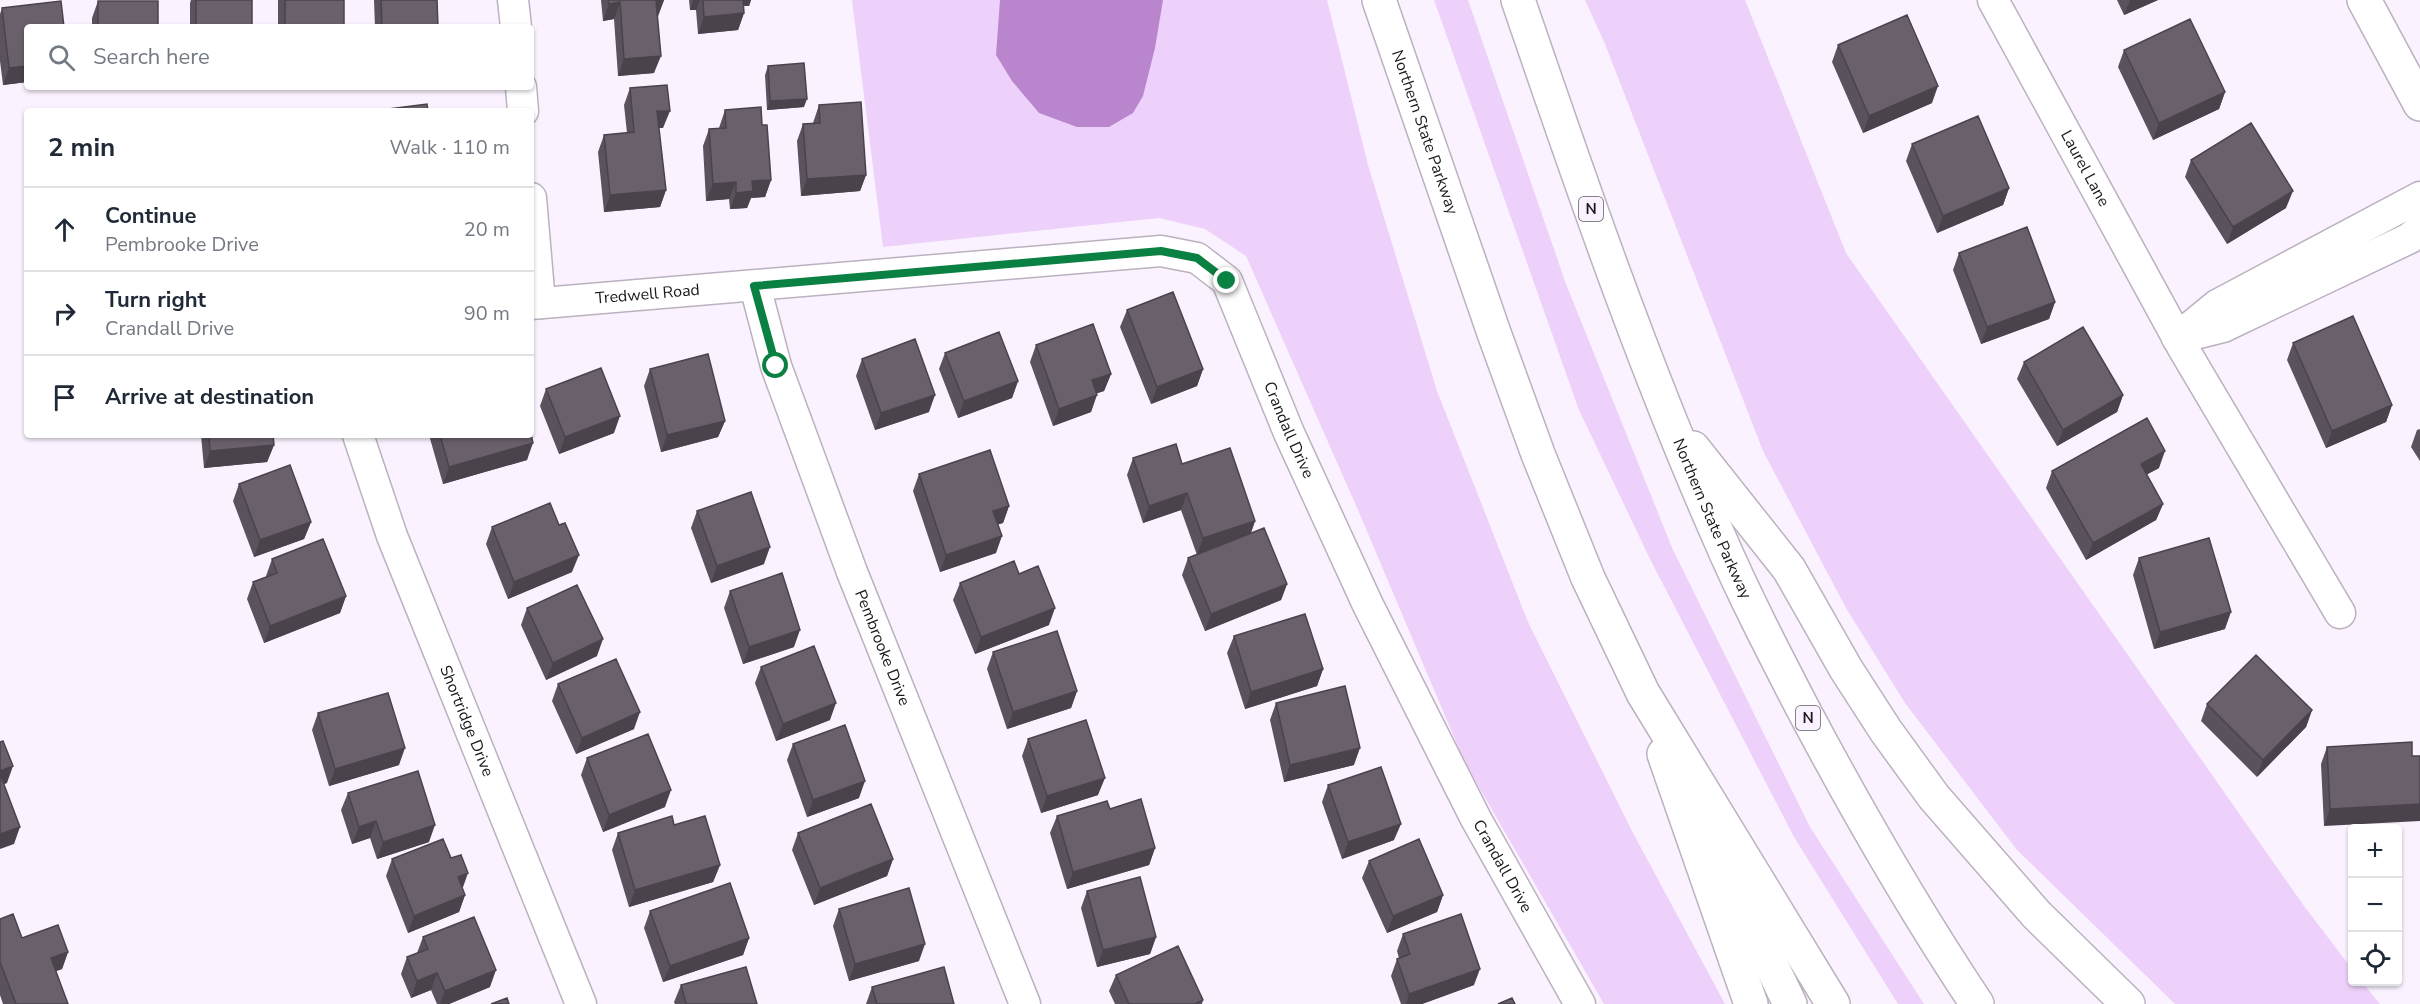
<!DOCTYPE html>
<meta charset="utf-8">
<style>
body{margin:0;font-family:"Nunito Sans",sans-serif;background:#f2f2f3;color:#1f2937}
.controls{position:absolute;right:18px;bottom:18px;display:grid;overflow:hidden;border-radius:6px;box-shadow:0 2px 4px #0004}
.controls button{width:54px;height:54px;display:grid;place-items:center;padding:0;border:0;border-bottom:2px solid #e0e1e3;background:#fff;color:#1f2937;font:30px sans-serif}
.stop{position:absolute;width:18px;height:18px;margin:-14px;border:4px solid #0b8043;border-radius:50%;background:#fff}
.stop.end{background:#0b8043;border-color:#fff;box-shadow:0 2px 6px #0008}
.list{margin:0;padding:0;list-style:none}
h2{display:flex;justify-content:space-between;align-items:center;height:78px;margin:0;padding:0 24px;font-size:26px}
h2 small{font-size:20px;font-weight:400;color:#747a83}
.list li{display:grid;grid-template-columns:39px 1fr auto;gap:18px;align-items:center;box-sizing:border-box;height:84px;padding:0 24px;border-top:2px solid #e0e1e3}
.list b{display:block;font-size:22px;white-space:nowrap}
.list p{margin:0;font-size:20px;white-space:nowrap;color:#747a83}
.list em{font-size:20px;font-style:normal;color:#747a83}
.icon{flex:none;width:33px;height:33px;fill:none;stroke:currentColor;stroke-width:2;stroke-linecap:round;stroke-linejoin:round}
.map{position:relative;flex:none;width:2420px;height:1004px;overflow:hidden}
.search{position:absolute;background:#fff;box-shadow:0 2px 4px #0004;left:24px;top:24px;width:510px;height:66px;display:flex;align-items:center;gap:15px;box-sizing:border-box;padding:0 21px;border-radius:6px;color:#747a83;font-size:22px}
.panel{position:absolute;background:#fff;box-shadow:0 2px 4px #0004;left:24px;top:108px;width:510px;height:330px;border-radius:6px}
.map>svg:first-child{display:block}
</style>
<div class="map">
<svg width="2420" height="1004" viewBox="0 0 2420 1004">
<rect width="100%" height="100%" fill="#faf2fe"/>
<path fill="#edd1fa" d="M852,0h475l41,165 69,226 91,231 105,211 92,171h-121l-139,-241 -107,-253 -112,-254 -41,-27 -46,-11 -276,29z
M1434,0h34l98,284 107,266 137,277 114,177h-26l-104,-167 -143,-276 -72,-151z
M1585,0h160l101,253 458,653 48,63v13h10l18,22h-205l-158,-154 -112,-147 -59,-95 -83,-157 -158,-407z"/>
<path fill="#b986ce" d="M1000,0h163l-8,48 -12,48 -10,17 -24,14h-32l-38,-14 -27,-32 -16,-26z"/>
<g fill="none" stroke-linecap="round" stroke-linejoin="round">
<g stroke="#bbb1bf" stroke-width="33">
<g id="minor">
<path d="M513,0l3,27"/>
<path id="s1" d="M1993,0l190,348 157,265"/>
<path d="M521,87l2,24"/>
<path d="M531,198l9,105"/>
<path id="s2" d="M755,286l21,80 76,206 173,432"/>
<path id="s3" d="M531,304l630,-53 36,7 30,23 62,152 79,172 108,214 104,185"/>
<path d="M2183,337l40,-10 187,-89 10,-9"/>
<path d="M2177,338l40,-33 203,-108"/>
<path id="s4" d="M358,435l34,101 189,468"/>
</g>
</g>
<g stroke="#bbb1bf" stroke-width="36">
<path id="primary" d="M2364,0l56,104"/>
</g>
<g stroke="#bbb1bf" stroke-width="36">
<g id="motorway">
<path id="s5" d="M1379,0l115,333 44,121 50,124 55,115 190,311"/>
<path id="s6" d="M1518,0c62,181 124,362 201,537 25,58 54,114 83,170 54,102 111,201 175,297"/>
<path d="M1693,448l96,121 57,100 40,62 48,66 102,117 92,90"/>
<path d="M1664,754l87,250"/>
<path d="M1712,841l78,163"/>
</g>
</g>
<use href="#minor" stroke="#fff" stroke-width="30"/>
<use href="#primary" stroke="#fff" stroke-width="33"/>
<use href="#motorway" stroke="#fff" stroke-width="33"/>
</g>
<path fill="#5a535d" d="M191,0h61v27h-62v-24z
M278,0h66v27h-66z
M374,0h63l1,27h-63z
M601,0h63l-6,16 -1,1 -3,56 -36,3 -4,-57 -11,2z
M689,0h62l-2,6h-5v7l-6,17 -40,4 -2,-24h-6z
M2117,0h41l-34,15z
M98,1l60,26h-66v-9z
M2,8l25,19v55l-24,3 -3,-24v-47z
M1838,45l94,58 -69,30 -31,-71z
M2124,50l101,42 -6,17 -66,31 -35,-73z
M768,66l36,41 -37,3 -2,-35z
M630,88l33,40h-4l7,62 -6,17 -56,5 -6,-60 6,-17 23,-2 -3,-28z
M819,105l47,70 -6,16 -59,5 -4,-55 6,-17 10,-1z
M725,110l37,15 9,55 -6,17 -14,1 -4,10 -17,1 -1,-10 -23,2 -3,-55 6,-17 10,-1z
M1912,144l97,44 -6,17 -66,28 -31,-72z
M2191,160l95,48 -59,36 -42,-67z
M1959,253l96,49 -6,17 -68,25 -28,-74z
M1127,310l76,59 -6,17 -46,18 -31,-77z
M2293,343l99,62 -6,17 -60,26 -39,-88z
M1036,345l75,29 -7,17 -7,2 -6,19 -38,14 -23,-64z
M945,353l73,28 -6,17 -54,20 -19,-49z
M862,359l67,53 -54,18 -19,-54z
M2024,362l99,33 -6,17 -60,34 -40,-67z
M650,369l75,52 -7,16 -57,15 -17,-66z
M546,389l68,44 -55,21 -19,-48z
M2420,429v32l-9,-14 6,-17z
M201,435h72l1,10 -7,17 -63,6z
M429,435h102l-4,25 -84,24z
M1133,458l49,6 73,57 -4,12 36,51 -6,16 -76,31 -23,-56 6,-17 9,-3 -16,-45 -38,13 -16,-48z
M2159,468l-13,7 17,29 -7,16 -70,40 -40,-72 6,-17z
M919,474l90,32 -6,17 -5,1 -2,29 -56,19 -27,-81z
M239,484l72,38 -7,17 -50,18 -21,-56z
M697,511l67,53 -53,19 -20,-55z
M492,527l80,45 -64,27 -22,-55z
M2139,558l86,71 -71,20 -21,-74z
M272,559l74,37 -6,17 -76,30 -17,-44 6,-17 13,-4v-2z
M1019,574l30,51 -74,29 -22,-54 7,-17z
M730,591l64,56 -51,17 -19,-56z
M527,608l70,48 -51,24 -25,-55z
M1234,636l89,33 -6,17 -72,23 -18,-56z
M993,652l84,39 -6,17 -64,21 -20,-60z
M761,667l69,53 -54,21 -21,-58z
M558,684l76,45 -58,25 -24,-53z
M1276,703l78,62 -70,17 -14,-62z
M2207,704l105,6 -6,17 -49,50 -56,-56z
M318,713l81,52 -70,21 -17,-56z
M1028,739l70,56 -57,18 -19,-57z
M2412,742l-88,84 -3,-62 6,-17z
M793,744l66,54 -52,19 -20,-57z
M587,758l78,49 -62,25 -22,-57z
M1328,785l66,55 -52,19 -20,-57z
M348,793l81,49 -52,17 -7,-21 -18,6 -11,-34z
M1110,809l45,39 -6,17 -82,24 -17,-56 7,-17z
M674,825l46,40 -7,17 -84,25 -17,-57 6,-17z
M798,833l95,26 -6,17 -73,29 -22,-55z
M451,858l14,37 -6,17 -51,21 -22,-57 6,-17z
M1369,861l74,34 -6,17 -50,21 -25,-55z
M1087,891l69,46 -6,17 -53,13 -16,-59z
M839,909l80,52 -70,20 -16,-55z
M650,911l99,27 -6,17 -80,27 -19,-54z
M0,919l22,19 46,14 -6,17 -6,2 12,33h-65l-3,-9z
M1403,934l71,51 -52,19h-21l-10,-28 6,-17 2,-1 -2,-7z
M423,937l67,50 -41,17h-12l-6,-14 -20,8 -10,-24 6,-17 10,-4z
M1116,975l87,25 -1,4h-87l-6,-13z
M681,985l76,19h-82l-1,-2z
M872,987l82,17h-88z"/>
<path fill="#4a434c" d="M664,0l-6,16 -8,2 6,-17z
M693,0h7l-4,10h-6z
M738,0h13l-2,6h-13z
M2130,0h28l-34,15z
M620,2l-6,17 -11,2 6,-17z
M744,13l-6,17 -40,4 6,-17z
M661,56l-7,17 -36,3 6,-17z
M27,66v16l-24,3 6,-17z
M1938,86l-6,17 -69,30 6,-17z
M2225,92l-6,17 -66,31 6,-17z
M807,99l-3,8 -37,3 3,-9z
M657,111h13l-7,17h-12z
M866,175l-6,16 -59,5 6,-17z
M771,180l-6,17 -14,1 -4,10 -17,1 6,-16 16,-12z
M736,182l-7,17 -23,2 7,-17z
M2009,188l-6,17 -66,28 6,-17z
M666,190l-6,17 -56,5 6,-17z
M2293,191l-7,17 -59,36 6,-17z
M2055,302l-6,17 -68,25 6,-17z
M1203,369l-6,17 -46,18 6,-17z
M1111,374l-7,17 -18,6 6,-17z
M1018,381l-6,17 -54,20 6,-17z
M935,395l-6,17 -54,18 6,-17z
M1097,395l-6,17 -38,14 6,-17z
M2123,395l-6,17 -60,34 6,-16z
M2392,405l-6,17 -60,26 6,-17z
M620,416l-6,17 -55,21 6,-17z
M725,421l-7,16 -57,15 6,-17z
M533,443l-6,17 -84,24 6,-17z
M274,445l-7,17 -63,6 6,-17z
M2165,451l-6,17 -25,13 7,-17z
M1187,493l-6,17 -38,13 6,-17z
M2163,504l-7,16 -70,40 7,-17z
M1009,506l-6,17 -16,5 6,-17z
M1255,521l-6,17 -52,17 6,-17z
M311,522l-7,17 -50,18 6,-17z
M1002,536l-6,17 -56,19 6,-17z
M770,547l-6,17 -53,19 6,-17z
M579,555l-7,17 -64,27 6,-17z
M1287,584l-6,16 -76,31 6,-17z
M346,596l-6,17 -76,30 6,-17z
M1055,608l-6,17 -74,29 6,-17z
M2231,612l-6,17 -71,20 6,-17z
M800,630l-6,17 -51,17 6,-17z
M603,639l-6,17 -51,24 7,-17z
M1323,669l-6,17 -72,23 6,-17z
M1077,691l-6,17 -64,21 6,-17z
M836,703l-6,17 -54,21 7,-17z
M2312,710l-6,17 -49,50 6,-17z
M640,712l-6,17 -58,25 6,-16z
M405,748l-6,17 -70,21 6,-17z
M1360,748l-6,17 -70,17 6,-17z
M13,766l-6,17 -7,3v-15z
M1105,778l-7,17 -57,18 6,-17z
M865,781l-6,17 -52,19 6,-17z
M671,790l-6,17 -62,25 6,-17z
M2420,804v17l-96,5 6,-17z
M376,821l-6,17 -18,6 7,-17z
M1401,824l-7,16 -52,19 6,-17z
M435,825l-6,17 -52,17 6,-17z
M20,827l-6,17 -14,5v-15z
M1155,848l-6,17 -82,24 6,-17z
M893,859l-6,17 -73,29 6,-17z
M720,865l-7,17 -84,25 6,-17z
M468,873l-6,17 -4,-13z
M465,895l-6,17 -51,21 6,-17z
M1443,895l-6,17 -50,21 6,-17z
M1156,937l-6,17 -53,13 6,-17z
M749,938l-6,17 -80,27 7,-16z
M925,944l-6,17 -70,20 6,-17z
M68,952l-6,17 -17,6 6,-17z
M1480,969l-6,16 -52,19h-16l3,-10z
M496,970l-6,17 -41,17h-9l5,-13z
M437,973l-6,17 -20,8 6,-17z"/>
<path fill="#69606c" stroke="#4a434c" stroke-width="1.5" d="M196,0h56v27h-56z
M285,0h59v27h-59z
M381,0h56l1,27h-56z
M608,0h53l-5,1 5,55 -37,3 -4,-57 -11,2z
M703,0h40l1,13 -40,4z
M61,1l3,26h-37v39l-18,2 -7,-60z
M98,1h60v26h-60z
M1907,15l31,71 -69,30 -31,-71z
M2190,19l35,73 -66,31 -35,-73z
M804,63l3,36 -37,2 -2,-35z
M667,85l3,26h-13l9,79 -56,5 -6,-60 30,-3 -4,-44z
M861,102l5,73 -59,4 -4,-55 17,-1 -1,-18z
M427,104l1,7h-39v-2z
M761,107l1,18h5l4,55 -19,1 1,10 -17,2v-11l-23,2 -4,-55 17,-1 -1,-18z
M1978,116l31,72 -66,28 -31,-72z
M2251,123l42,68 -60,36 -42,-67z
M2027,227l28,75 -68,25 -28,-74z
M1173,292l30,77 -46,18 -30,-77z
M2353,316l39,89 -60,26 -39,-88z
M1093,324l18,50 -19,6 5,15 -38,14 -23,-64z
M2083,327l40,68 -60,35 -39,-68z
M999,332l19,49 -54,20 -19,-48z
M915,339l20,56 -54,18 -19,-54z
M708,354l17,67 -58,14 -17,-66z
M601,368l19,48 -55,21 -19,-48z
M2147,418l18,33 -24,13 22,40 -70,39 -41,-72z
M531,434l2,9 -84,24 -9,-32z
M209,435h64l1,10 -64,6z
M1176,444l6,20 48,-16 25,73 -52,17 -16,-45 -38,13 -16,-48z
M990,450l19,56 -16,5 9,25 -56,19 -27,-81z
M290,465l21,57 -51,18 -21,-56z
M751,492l19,55 -53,19 -20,-55z
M550,503l9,22 6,-2 14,32 -65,27 -22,-55z
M1264,528l23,56 -76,30 -23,-56z
M2209,538l22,74 -71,20 -21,-74z
M323,539l23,57 -76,30 -17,-44 24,-9 -5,-14z
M1014,561l5,13 19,-8 17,42 -74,29 -21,-54z
M782,573l18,57 -51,17 -19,-56z
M577,585l26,54 -50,24 -26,-55z
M1305,614l18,55 -72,23 -17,-56z
M1057,631l20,60 -64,21 -20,-60z
M814,646l22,57 -53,21 -22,-57z
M2256,655l56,55 -49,50 -56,-56z
M616,659l24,53 -58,26 -24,-54z
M1345,686l15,62 -70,17 -14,-62z
M388,693l17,55 -70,21 -17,-56z
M1086,720l19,58 -58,18 -19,-57z
M845,725l20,56 -52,19 -20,-56z
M648,734l23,56 -62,25 -22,-57z
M3,741l10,25 -13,5v-29z
M2412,742v14h8v48l-90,5 -3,-62z
M1381,767l20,57 -53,18 -20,-57z
M418,771l17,54 -52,17 -7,-21 -17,6 -11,-34z
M0,774l20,53 -20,7z
M1141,799l14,49 -82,24 -16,-56 50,-15 3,8z
M871,804l22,55 -73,29 -22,-55z
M672,816l2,9 31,-9 15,49 -85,25 -17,-57z
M443,839l8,19 10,-3 7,18 -10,4 7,18 -51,21 -22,-57z
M1419,839l24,56 -50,21 -24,-55z
M1140,877l16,60 -53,13 -16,-59z
M730,883l19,55 -79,28 -20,-55z
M909,888l16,56 -70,20 -16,-55z
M13,914l9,24 36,-13 10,27 -17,6 17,46h-52l-16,-42v-43z
M1461,914l19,55 -71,25 -12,-35 13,-5 -7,-20z
M474,917l22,53 -51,21 -8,-18 -20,8 -10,-24 21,-8 -5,-12z
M1178,946l25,54 -8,4h-66l-13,-29z
M746,967l11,37h-71l-5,-19z
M944,967l10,37h-77l-5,-17z
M507,998l2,6h-18z
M1512,998l3,6h-17z"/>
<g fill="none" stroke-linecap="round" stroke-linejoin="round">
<path stroke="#0b8043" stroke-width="8" d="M776,366l-22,-80 407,-35 36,7 30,23"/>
</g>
<g text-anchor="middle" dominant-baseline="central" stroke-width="6" stroke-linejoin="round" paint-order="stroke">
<g fill="#faf2fe" stroke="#5e5960" stroke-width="1.5">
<rect x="1579" y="197" width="24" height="24" rx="4.5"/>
<rect x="1796" y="706" width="24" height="24" rx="4.5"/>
</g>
<g font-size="15" font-weight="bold" fill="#1b171c">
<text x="1591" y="209">N</text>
<text x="1808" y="718">N</text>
</g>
<g font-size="16" fill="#1b171c" stroke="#faf2fe">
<text stroke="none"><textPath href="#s5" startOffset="140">Northern State Parkway</textPath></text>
<text stroke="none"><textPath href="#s1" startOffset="192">Laurel Lane</textPath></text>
<text stroke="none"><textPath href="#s3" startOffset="117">Tredwell Road</textPath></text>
<text stroke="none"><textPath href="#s3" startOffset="868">Crandall Drive</textPath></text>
<text stroke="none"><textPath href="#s6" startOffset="554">Northern State Parkway</textPath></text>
<text stroke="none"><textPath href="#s2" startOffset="384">Pembrooke Drive</textPath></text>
<text stroke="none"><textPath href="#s4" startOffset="306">Shortridge Drive</textPath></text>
<text stroke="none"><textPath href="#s3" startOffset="1354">Crandall Drive</textPath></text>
</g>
</g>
</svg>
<div class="controls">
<button>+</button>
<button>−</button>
<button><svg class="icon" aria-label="locate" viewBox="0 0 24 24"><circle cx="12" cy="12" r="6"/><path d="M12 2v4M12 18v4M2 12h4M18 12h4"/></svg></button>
</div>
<div class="stop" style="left:776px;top:366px"></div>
<div class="stop end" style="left:1227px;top:281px"></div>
<div class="search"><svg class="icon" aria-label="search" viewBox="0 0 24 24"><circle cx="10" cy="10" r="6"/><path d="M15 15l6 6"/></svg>Search here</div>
<section class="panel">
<h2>2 min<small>Walk · 110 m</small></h2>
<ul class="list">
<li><svg class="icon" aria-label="ahead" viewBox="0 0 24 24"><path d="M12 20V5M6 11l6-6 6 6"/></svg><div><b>Continue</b><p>Pembrooke Drive</p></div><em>20 m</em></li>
<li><svg class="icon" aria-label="right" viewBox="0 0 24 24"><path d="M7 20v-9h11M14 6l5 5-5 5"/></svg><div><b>Turn right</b><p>Crandall Drive</p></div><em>90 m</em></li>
<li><svg class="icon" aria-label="arrive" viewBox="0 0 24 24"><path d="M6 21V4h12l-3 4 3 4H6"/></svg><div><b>Arrive at destination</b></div></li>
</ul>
</section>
</div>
